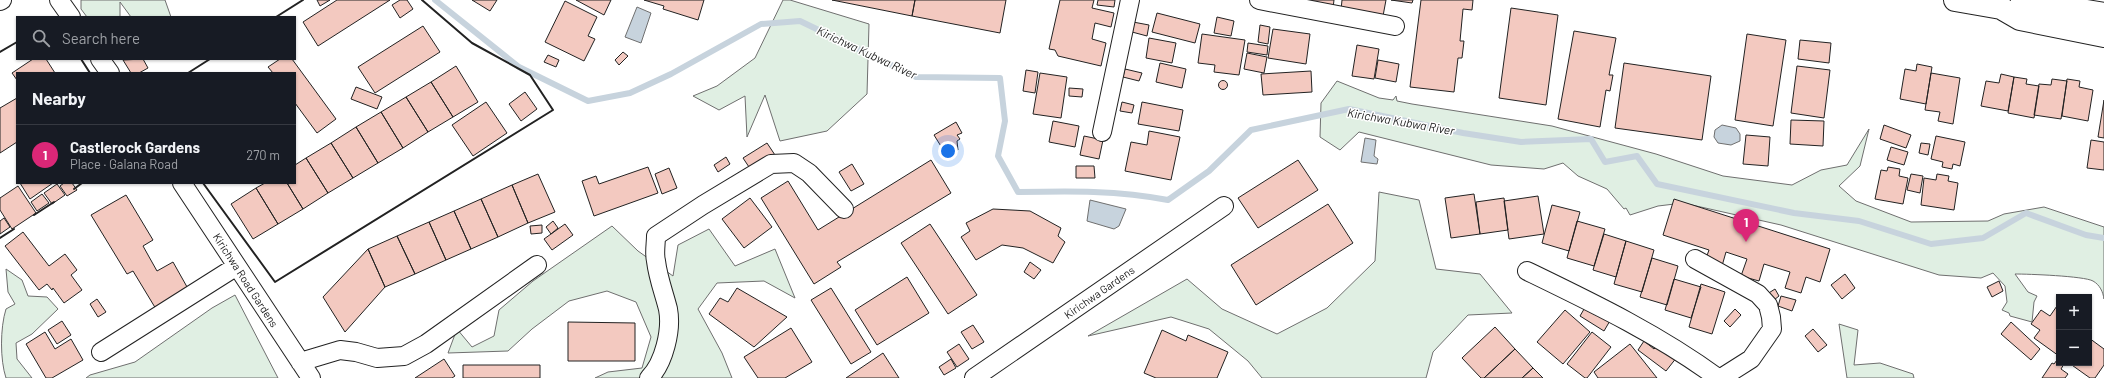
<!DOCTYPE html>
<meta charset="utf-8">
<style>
body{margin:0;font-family:Barlow,sans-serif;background:#242831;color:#f1f3f6}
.controls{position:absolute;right:12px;bottom:12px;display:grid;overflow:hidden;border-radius:0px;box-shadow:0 1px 3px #0004}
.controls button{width:36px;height:36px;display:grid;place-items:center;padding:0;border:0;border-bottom:1px solid #363941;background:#171b24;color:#f1f3f6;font:20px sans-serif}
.you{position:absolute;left:948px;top:151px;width:14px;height:14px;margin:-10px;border:3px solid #fff;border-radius:50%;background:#1a73e8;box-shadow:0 0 0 6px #1a73e833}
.badge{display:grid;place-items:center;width:26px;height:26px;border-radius:50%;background:#db2777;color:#fff;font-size:13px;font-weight:700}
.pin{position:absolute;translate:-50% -33px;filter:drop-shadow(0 1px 2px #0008)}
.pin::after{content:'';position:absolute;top:21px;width:14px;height:12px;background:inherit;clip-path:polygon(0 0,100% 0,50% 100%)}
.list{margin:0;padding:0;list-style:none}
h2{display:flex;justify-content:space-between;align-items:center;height:52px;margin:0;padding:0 16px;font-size:17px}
h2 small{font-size:13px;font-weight:400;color:#9ea1a6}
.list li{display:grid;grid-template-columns:26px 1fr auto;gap:12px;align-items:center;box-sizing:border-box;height:60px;padding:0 16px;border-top:1px solid #363941}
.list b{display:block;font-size:15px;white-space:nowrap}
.list p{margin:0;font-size:13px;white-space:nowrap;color:#9ea1a6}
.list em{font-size:13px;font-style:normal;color:#9ea1a6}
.icon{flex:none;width:22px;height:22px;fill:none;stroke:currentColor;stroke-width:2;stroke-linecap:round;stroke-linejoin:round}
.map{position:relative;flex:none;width:2104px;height:378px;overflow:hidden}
.search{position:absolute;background:#171b24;box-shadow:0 1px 3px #0004;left:16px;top:16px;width:280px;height:44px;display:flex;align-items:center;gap:10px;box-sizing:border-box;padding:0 14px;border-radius:0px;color:#9ea1a6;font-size:15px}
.panel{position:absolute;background:#171b24;box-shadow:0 1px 3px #0004;left:16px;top:72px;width:280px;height:112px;border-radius:0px}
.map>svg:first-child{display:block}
</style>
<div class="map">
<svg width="2104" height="378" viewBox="0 0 2104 378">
<rect width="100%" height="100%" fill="#fff"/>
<path fill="#e0efe3" stroke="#6f6f6f" d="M81,0h84l6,17h-40l-11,-15v15h-33l-6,-8z
M783,0h7l79,24 -2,70 -40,37 -47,10 -15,-46 -18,42 -2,-41 -26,14 -26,-14 24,-10 38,-28z
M1337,81l42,17 14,2 3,-4 1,5 15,3 140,22 104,28 67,22 69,9 29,-15 26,-5 22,-36 -9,37 -21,20 17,15 55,21 77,-1 16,-7 40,-7 60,20v72c-1,-7 -4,-14 -11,-18 -9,-5 -65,-7 -78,-7l13,18 9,4 -3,6 -2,20 -22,-6 -1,-3 -7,-3 5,-8 -2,-16 -12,-13 -12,5 -42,-3 -158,-50 -98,-22 -25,3 -28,9 -4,-7 -2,1 -17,-20 -29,-13 -15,-13 -19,6 -53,-4 -132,-33 -19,18 -20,-13 1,-34z
M1379,192l40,8 17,69 44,5 32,39 -44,2 -35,37 -7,26h-164l-14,-17 -39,-32 -38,-12 -83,19 99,-57 35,30 55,25 50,-26 48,-47z
M612,226l26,25 35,25 5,-31 31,-16 26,37 40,-17 20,49 -31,-17 -47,2 -19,26 24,44 10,25h-137l13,-6 34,-4 9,-31 -15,-35 -29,-11 -38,10 -37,28 -24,22 -60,2 9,-24 15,18 22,-11 5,-26 34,-29z
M6,269l16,11 6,16 19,1 11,12 -26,25 -16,9 1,16 15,19h-26c-6,-18 -6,-50 0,-69l9,-5 -7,-12z
M235,295l43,83h-192l4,-3 45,-13 77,-54z
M1839,324l19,6 -4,35 26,-2 33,11 1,4h-67z"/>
<path fill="#c7d3dd" stroke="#6f6f6f" d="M637,7l14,6 -10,30 -16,-6z
M1722,125l14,3 4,6v7l-9,4 -13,-2 -4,-6 1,-7z
M1365,138l11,2 -2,16 4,3 -1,5 -16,-2z
M1090,200l36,9 -7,17 -5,3 -27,-8z"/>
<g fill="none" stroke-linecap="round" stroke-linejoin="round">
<path stroke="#c7d3dd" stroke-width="6" d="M435,0l84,67 69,34 42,-8 41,-19 90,-50 39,-3 116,56 84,1 5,43 -7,35 20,36c51,-1 100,-2 150,8l41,-29 42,-41 98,-21 114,24 58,9 70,-3 14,23 32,-6 20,28 137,29 65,8 72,23 52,-6 43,-25 60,22 18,3"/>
</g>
<path fill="#f3c9c0" stroke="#222" d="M317,0h13l-10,6z
M337,0h53l-72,46 -15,-24z
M400,0h7l6,9 -13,9 -8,-13z
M472,0h25l-7,11z
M576,0h35l-7,15z
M644,0h60l-6,20 -35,-11 1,-3z
M832,0h83l-3,16z
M915,0h91l-6,33 -88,-17z
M1060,0h34l-2,8 22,5 -3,14 -16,-4 -3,16 14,4 -5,23 -43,-10 -3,-6 -6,-1z
M1098,0h17l-1,7 -17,-2z
M1292,0h42l-1,8z
M1342,0h44l-3,16 -42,-6z
M1391,0h22l-1,3z
M1421,0h52l-1,10 -9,-1 -3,32h4l-2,17h-4l-4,34 -44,-5z
M565,1l32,16 -9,19 7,3 -11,22 -39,-19z
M1511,8l47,7 -12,90 -47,-7z
M1157,13l43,11 -5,19 -43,-11z
M1217,17l17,4 -3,15 -17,-3z
M1133,22l16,3 -2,11 -15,-4z
M1260,25l10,2 -2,17 -10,-2z
M423,26l17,26 -65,41 -17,-26z
M1273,29l37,5 -4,30 -38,-6z
M1574,31l42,7 -7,37h4l-3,16 -4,-1 -6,37 -42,-8z
M1202,34l43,6 -6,35 -25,-3 1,-7 -17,-2z
M1747,34l39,6 -13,86 -38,-6z
M1149,38l27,5 -4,20 -26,-5z
M1800,40l31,3 -2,20 -31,-4z
M1248,43l20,3 -1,9 -20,-3z
M1357,45l22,4 -5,30 -22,-3z
M623,52l5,4 -9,9 -4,-5z
M1247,53l20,4 -3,16 -20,-4z
M548,55l11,5 -3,7 -12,-5z
M33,59h13l9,14h-38v7l-5,-7z
M143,59l5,9 -9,5h-8l-8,-13z
M280,59h12l44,60 -19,14 -22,-30v-30h-22l-5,-6z
M1378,60l21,4 -3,18 -21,-4z
M1160,63l26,6 -4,19 -26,-6z
M1624,63l87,13 -9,64 -87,-12z
M1917,64l15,3 -6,37 -26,-5 5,-30 11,2z
M456,66l22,36 -25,15 -22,-35z
M1797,66l33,4 -6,48 -33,-5z
M1125,69l17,4 -3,8 -16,-4z
M1026,70l12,2 -3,21 -12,-2z
M1311,71l1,21 -49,3 -2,-21z
M1040,73l27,4 -6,41 -28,-4z
M1931,73l29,5 -7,46 -15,-3 2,-9 -15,-2z
M2001,74l13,3 -6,34 -27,-5 5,-25 13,2z
M2014,77l13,2 -1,5 13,2 -5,32 -26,-5z
M2052,79l15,2 -6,38 -27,-4 5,-31 12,1z
M2067,79l13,2 -1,6 14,3 -5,31 -26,-5z
M1218.5 85a4.5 4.5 0 1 1 9 0a4.5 4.5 0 1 1-9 0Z
M431,82l22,35 -25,15 -22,-35z
M356,87l26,10 -5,12 -26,-10z
M1069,88l14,1 -1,8 -13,-1z
M525,92l12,17 -16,12 -12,-17z
M406,97l22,35 -25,16 -22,-36z
M17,98v44l-17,11v-45z
M2104,100v38l-6,-1z
M486,102l21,31 -34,23 -21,-31z
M1122,102l12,3 -2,8 -12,-2z
M1142,102l41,8 -4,21 -41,-7z
M381,112l22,36 -25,15 -22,-36z
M1791,120l33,1 -1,25 -33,-2z
M1053,121l26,5 -4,21 -26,-5z
M956,122l6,11 -5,2 3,4 -3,2 1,9 -11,6 -13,-21z
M1884,125l27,10 -5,13 -26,-9z
M356,127l22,36 -25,15 -22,-35z
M1149,131l31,6 -9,43 -46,-9 6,-29 16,3z
M1746,135l24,2 -2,29 -25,-2z
M1084,136l19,4 -4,19 -19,-4z
M1936,136l29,6 -5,24 -7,-2 -1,5 -10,-2 1,-5 -12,-3z
M2091,140l13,2v28l-17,-2z
M331,143l22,35 -25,15 -22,-35z
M767,143l8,12 -24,15 -8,-12z
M1921,143l9,1 -2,11 -9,-2z
M1891,147l17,5 -4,13 -17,-5z
M726,157l4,7 -12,8 -4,-7z
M306,158l22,35 -25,16 -16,-26h8v-18z
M931,160l20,33 -114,69 4,5 -27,17 -53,-86 27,-17 30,49z
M1298,160l20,30 -60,38 -20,-30z
M852,164l12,20 -13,7 -12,-19z
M1076,166h18l1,12h-19z
M648,167l10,26 -64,23 -12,-35 14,-5 3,8z
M1888,167l12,2 -1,7 9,2 -5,26 -28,-5 6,-29 6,1z
M669,168l8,20 -15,6 -7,-20z
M538,174l17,38 -27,11 -16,-38z
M1911,174l12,2 -3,17 -13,-3z
M1937,174l12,2 -1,5 10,2 -4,27 -33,-5 3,-27 12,2z
M20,183h33l-23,16z
M64,183h8l5,7 -10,6 -7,-10z
M265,183h22l16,26 -25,15 -22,-36z
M57,184l8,11 -13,9 -8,-11z
M512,185l16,38 -30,14 -17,-38z
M18,186l18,27 -24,16 -12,-19v-12z
M256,188l22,36 -25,15 -22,-35z
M42,194l7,9 -12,8 -6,-9z
M1474,194l6,40 -29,4 -6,-40z
M126,195l27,45 -10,6 14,25 16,-9 18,32 -32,20 -26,-43 -6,3 -36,-59z
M1538,196l6,38 -35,5 -5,-38z
M750,198l22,29 -28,21 -22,-29z
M1504,198l4,32 -28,4 -4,-32z
M481,199l17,38 -27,12 -17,-38z
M1674,199l156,50 -10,33 -14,-5 -5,16 -16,-5 5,-16 -26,-8 -5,17 -18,-5 6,-17 -21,-7 -4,14 -17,-5 4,-11 -46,-15z
M1328,204l25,39 -97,62 -25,-40z
M1552,205l28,7 -11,39 -27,-8z
M993,209l37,2 31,17 -3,8 7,6 -12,21 -30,-15 -21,-3 -26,15 -15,-23 9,-6 -4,-8z
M454,211l17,38 -25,11 -17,-38z
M4,218l6,9 -10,7v-13z
M553,221l5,7 -7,6 -5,-7z
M1577,221l28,8 -11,37 -27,-8z
M429,222l17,38 -31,14 -18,-38z
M565,224l8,11 -21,15 -8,-11z
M930,224l47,71 -29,19 -47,-71z
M542,225v8l-11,1 -1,-8z
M23,232l26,34 16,-12 12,16 -6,5 11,15 -18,13 -11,-15 -1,2 -5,-6 -8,6 -34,-44z
M1604,234l22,7 -10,36 -23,-7z
M397,236l18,38 -30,13 -17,-38z
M1626,241l28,9 -12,42 -28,-8z
M368,249l17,38 -40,45 -22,-35z
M1652,258l26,8 -11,39 -27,-8z
M1030,262l11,8 -7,9 -10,-7z
M1845,274l10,14 -13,11 -11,-14z
M907,277l22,36 -52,32 -22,-35z
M1674,279l27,8 -10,31 -26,-8z
M1999,281l4,10 -11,6 -5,-10z
M1701,284l24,8 -13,42 -23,-7z
M737,288l50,29 -33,30 -45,-33 11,-16 8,4z
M831,288l40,64 -20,12 -40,-64z
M1775,289l4,7 -10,8 -5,-8z
M1781,296l15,4 -4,11 -14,-5z
M97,299l9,13 -8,5 -8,-13z
M2059,303v53l-25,-18 6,-8 -9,-6 10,-14 9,6z
M1587,304l24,15 -7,12 -24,-15z
M1735,309l6,6 -11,12 -6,-6z
M1565,310l25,22 -27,32 -26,-22z
M62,321l9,14 -14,9 -9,-14z
M568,322l67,1v38h-67z
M2011,322l29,27 -9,11 -30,-26z
M973,325l11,17 -12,7 -11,-17z
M1495,327l20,22 -31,29h-3l-19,-20z
M791,328l21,34 -27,16h-27l-14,-21z
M1813,329l14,16 -9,7 -13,-16z
M1162,330l24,11 2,-6 40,17 -11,26h-61l-12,-5z
M45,332l10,17 16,-10 12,21 -31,18h-6l-20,-34z
M1592,332l19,15 -24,31h-2l-18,-14z
M2089,338l15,11v16l-9,13h-5l-21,-15h20z
M1644,341l10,8 4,-4 19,12 -11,14 -28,-21z
M959,344l10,15 -12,8 -10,-15z
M1630,344l27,34h-59l-4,-6z
M1515,349l18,19 -11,10h-38z
M883,353l16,25h-53z
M444,359l11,17 -3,2h-37z
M951,359l5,9 -12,7 -5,-8z
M2057,360l2,3 5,1 -3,5 7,5 -3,4h-23l10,-15 2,1z
M463,365h77v13h-77z
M1533,368l10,10h-21z"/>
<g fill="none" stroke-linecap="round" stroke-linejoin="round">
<g stroke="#222" stroke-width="20">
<path id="street" d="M59,0l12,17
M1259,0l136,26
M0,1l2,-1
M100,59l10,14
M1102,132l28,-132
M182,183l129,195
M1695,259l63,35 10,11 3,12 1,12 -21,30 -30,19
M1527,271c66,32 131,63 191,107
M101,352l136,-86
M300,362l40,-12 16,2 21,6 27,-2 22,-12 111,-79
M649,378c15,-15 23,-48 19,-69 -4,-16 -10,-31 -12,-48 -2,-8 0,-17 0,-25l47,-31 68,-41 23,-1 15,10 35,36
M974,378l250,-172"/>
</g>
<g stroke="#222" stroke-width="24">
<path id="secondary" d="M1955,0l46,8 19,11 84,17
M2022,0l82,14"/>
</g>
<use href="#street" stroke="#fff" stroke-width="18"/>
<use href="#secondary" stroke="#fff" stroke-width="22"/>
<path stroke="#222" stroke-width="2" d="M276,17l27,-17
M0,52l17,-10
M81,59l9,14
M188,73l22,-14
M203,183l72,99 278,-172 -23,-35 -58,-32 -50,-43
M74,189l8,-6
M34,215l20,-13
M0,238l14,-9"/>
</g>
<g text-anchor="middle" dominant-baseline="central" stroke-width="3" stroke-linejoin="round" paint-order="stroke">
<g font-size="11" fill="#222" stroke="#fff">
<text transform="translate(246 280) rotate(57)">Kirichwa Road Gardens</text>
<text transform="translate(1099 292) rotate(-35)">Kirichwa Gardens</text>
</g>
<g font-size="12" font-style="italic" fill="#222" stroke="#fff">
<text transform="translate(867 52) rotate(25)">Kirichwa Kubwa River</text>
<text transform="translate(1401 121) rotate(10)">Kirichwa Kubwa River</text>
</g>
</g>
</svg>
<div class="controls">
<button>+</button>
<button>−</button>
</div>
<div class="you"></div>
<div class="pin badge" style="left:1746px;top:242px">1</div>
<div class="search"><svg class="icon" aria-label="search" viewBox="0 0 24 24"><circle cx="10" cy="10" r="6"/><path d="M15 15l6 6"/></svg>Search here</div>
<section class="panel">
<h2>Nearby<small></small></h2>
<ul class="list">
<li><span class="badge">1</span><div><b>Castlerock Gardens</b><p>Place · Galana Road</p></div><em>270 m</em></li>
</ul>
</section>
</div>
